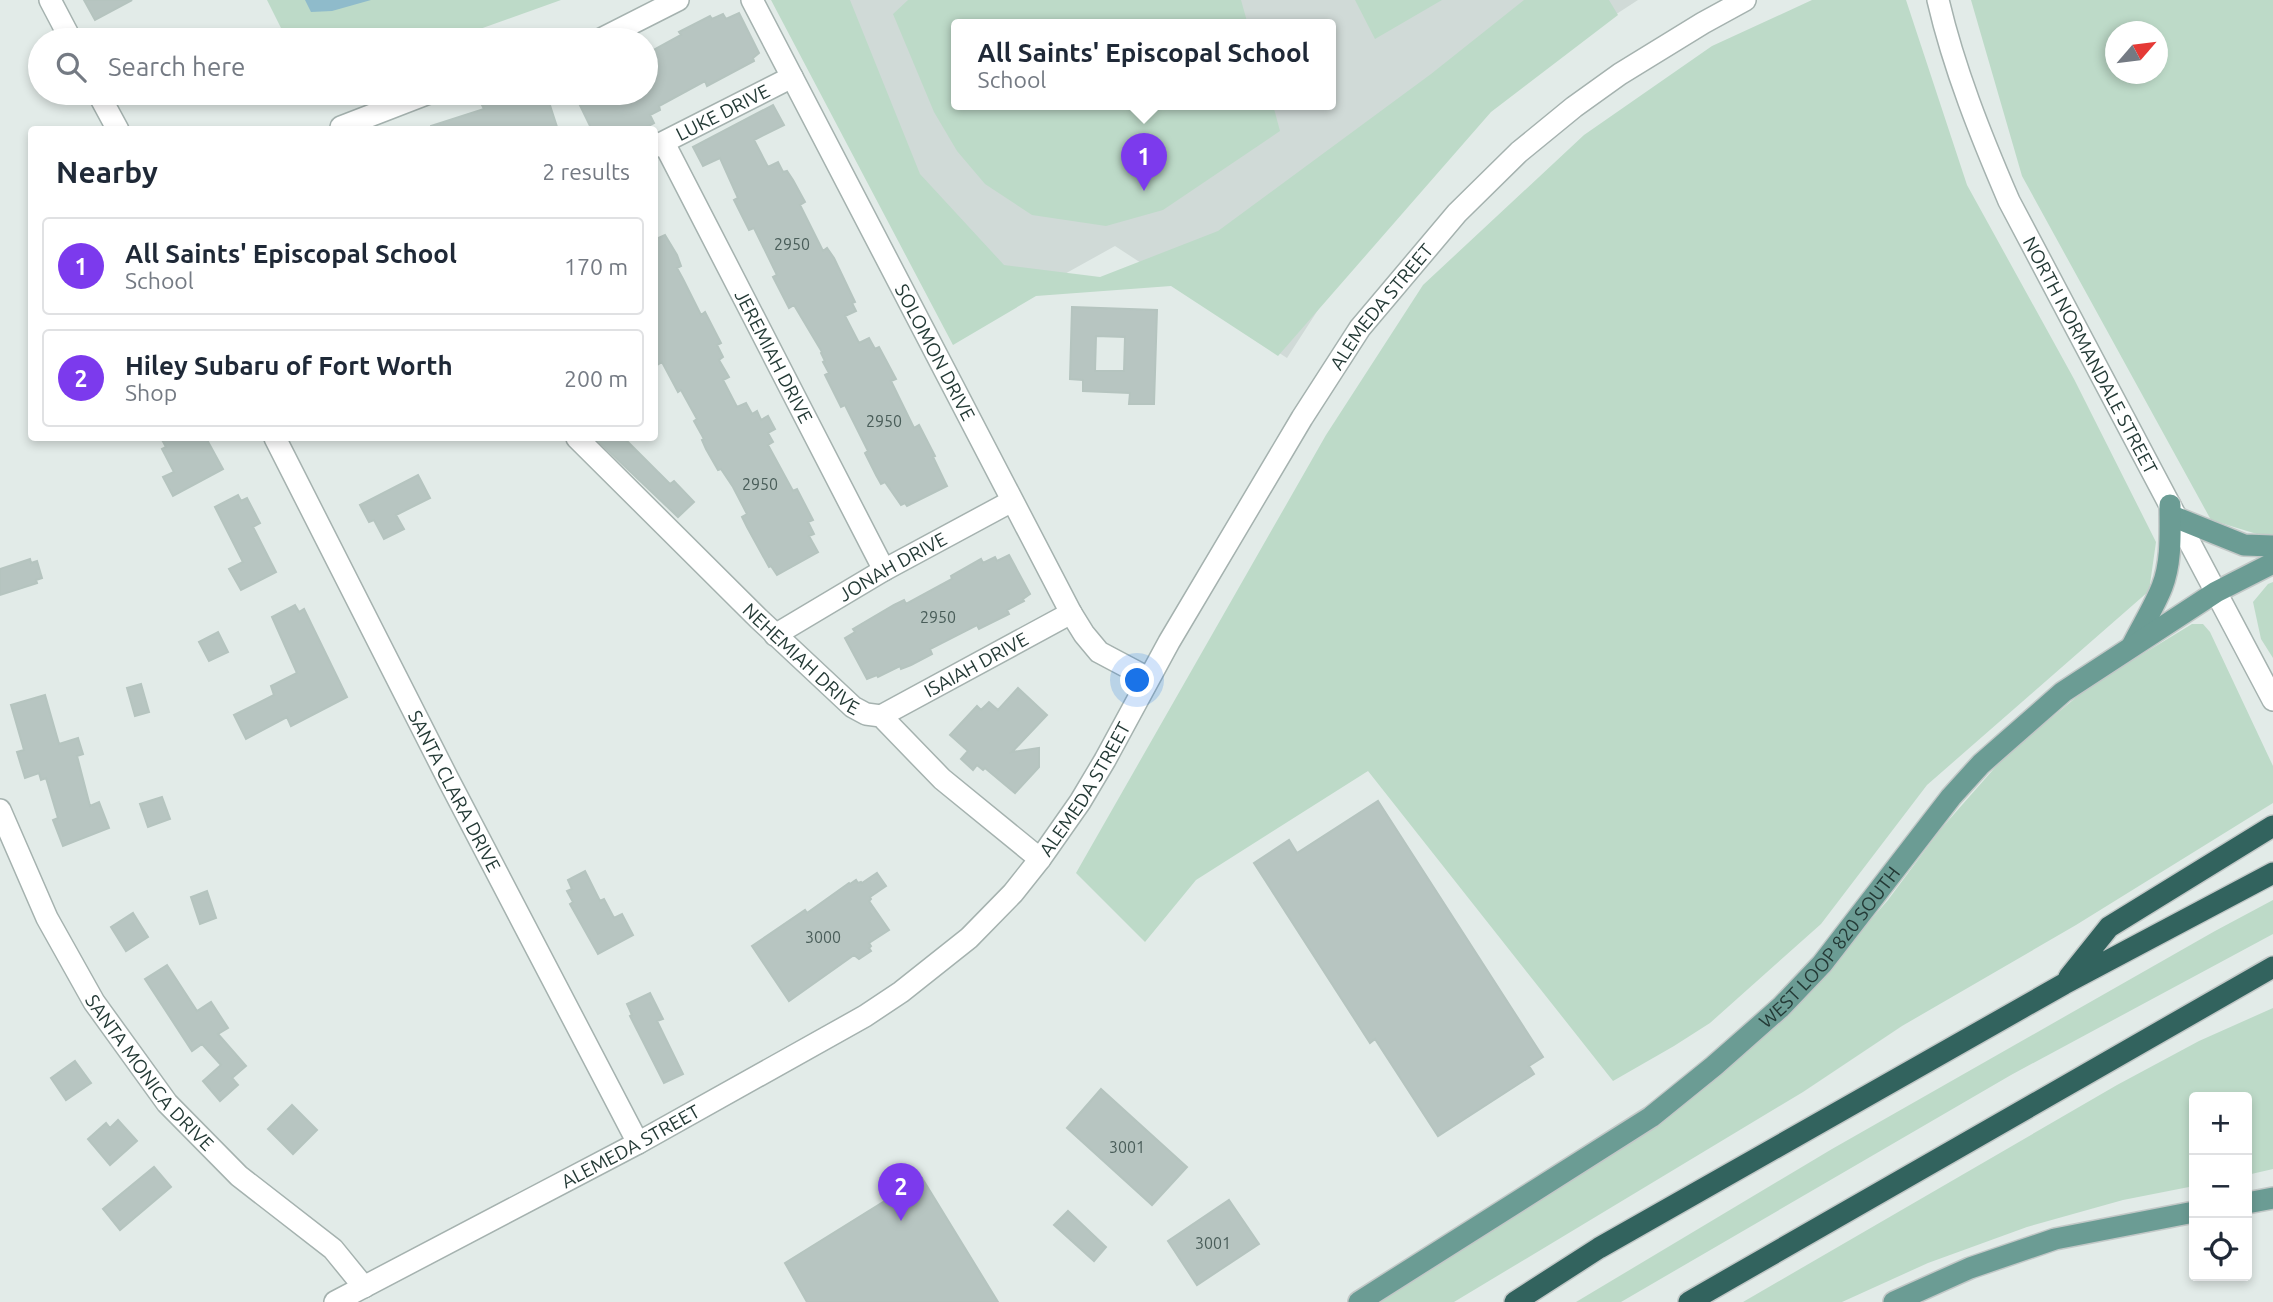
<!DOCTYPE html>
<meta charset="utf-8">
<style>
body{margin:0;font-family:Ubuntu,sans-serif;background:#f6f6f7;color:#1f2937}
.controls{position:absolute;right:21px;bottom:21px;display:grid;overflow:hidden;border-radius:7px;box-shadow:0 4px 10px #0003}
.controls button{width:63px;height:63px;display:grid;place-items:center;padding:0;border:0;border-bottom:2px solid #e0e1e3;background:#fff;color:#1f2937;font:35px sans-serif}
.compass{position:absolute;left:2105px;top:21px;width:63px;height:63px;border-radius:50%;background:#fff;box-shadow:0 4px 10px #0003;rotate:62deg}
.you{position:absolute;left:1138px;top:681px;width:24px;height:24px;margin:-18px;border:5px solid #fff;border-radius:50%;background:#1a73e8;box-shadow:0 0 0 10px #1a73e833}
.badge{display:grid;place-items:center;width:46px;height:46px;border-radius:50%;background:#7c3aed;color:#fff;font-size:23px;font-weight:700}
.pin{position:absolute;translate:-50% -58px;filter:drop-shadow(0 2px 4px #0008)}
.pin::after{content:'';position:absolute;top:37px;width:24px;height:21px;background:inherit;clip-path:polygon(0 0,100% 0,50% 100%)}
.popup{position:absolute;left:951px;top:19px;width:385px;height:91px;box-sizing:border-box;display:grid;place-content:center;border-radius:7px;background:#fff;filter:drop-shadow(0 2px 5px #0005);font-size:23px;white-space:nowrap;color:#747a83}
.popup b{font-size:26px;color:#1f2937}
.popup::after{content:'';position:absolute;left:50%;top:100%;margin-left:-14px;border:14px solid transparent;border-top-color:#fff}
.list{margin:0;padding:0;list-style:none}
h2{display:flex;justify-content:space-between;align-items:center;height:91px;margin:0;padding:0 28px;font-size:30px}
h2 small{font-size:23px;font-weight:400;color:#747a83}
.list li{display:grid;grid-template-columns:46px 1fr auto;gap:21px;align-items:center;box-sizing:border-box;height:98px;margin:0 14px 14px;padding:0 14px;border:2px solid #e0e1e3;border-radius:7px}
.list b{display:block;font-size:26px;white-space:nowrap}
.list p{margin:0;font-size:23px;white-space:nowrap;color:#747a83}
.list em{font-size:23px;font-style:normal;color:#747a83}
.icon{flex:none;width:38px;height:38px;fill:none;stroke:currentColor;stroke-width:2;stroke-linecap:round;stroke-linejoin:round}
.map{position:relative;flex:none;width:2273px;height:1302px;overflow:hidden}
.search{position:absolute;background:#fff;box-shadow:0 4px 10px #0003;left:28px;top:28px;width:630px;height:77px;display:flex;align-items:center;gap:18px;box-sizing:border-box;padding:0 24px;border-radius:38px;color:#747a83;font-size:26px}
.panel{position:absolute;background:#fff;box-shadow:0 4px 10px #0003;left:28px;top:126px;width:630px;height:315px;border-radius:7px}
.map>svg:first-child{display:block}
</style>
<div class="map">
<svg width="2273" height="1302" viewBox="0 0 2273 1302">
<rect width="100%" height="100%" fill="#e2ebe8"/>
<path fill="#d0dad7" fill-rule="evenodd" d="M777,0h861l-57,37 -99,80 -157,182 -38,59 -172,-112 -160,89zM957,25h374v80h-374z"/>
<path fill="#bddac8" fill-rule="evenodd" d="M267,0h294l-112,40h-162z
M771,0h79l70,174 84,91 96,12 118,-46 213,-157 93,-74h85l9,15 -127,97 -213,244 -107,-70 -135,10 -83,49z
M908,0h333l7,25h-291v80h316l7,26 -117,79 -57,16 -74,-11 -47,-31 -28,-33 -23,-39 -41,-98z
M1355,0h87l-67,39z
M1812,0h94l61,185 107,194 82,163 -7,49 -222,194 -106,139 -111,99 -36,23 -61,35 -245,-310 -172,109 -51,62 -69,-69 250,-438 97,-150 161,-150 128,-89z
M1971,0h302v536l-3,2 -59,-18 -189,-344zM2116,32h42v42h-42z
M2273,582v76l-12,-19 -8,-37 15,-18z
M2192,624h11l7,8 63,134v37l-197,122 -174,101 -99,66 -349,210h-80l181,-114 270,-216 63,-72 52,-70 66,-75 84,-69z
M2273,900v34l-262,141 -390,227h-45l256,-153 383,-218z
M2273,1008v161l-26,6v-78h-53v89l-71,14 -96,27 -99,36 -86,39h-99l374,-217 82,-44z"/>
<path fill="#8fbbcb" d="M305,0h66l-39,11 -21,1z"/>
<path fill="#b7c5c1" stroke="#b5c4bf" stroke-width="2" fill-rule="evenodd" d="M84,0h48l-37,20z
M739,13l20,40 -6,5 1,3 -47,25 -2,-5 -46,25 1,4 -10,5 4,8 -13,7h-49l-18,-37h72v-39l35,-19 -2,-3 31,-16 2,3 11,-5 3,5z
M546,93l12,37h-127v-4l53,-17 -2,-4 33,-11 2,4 11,-4 2,4z
M773,105l11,20 -30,15 14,27 10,-5 5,10 4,-1 6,9 12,22 -5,3 23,46 4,-3 7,10 21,44 -3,1 4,8 -11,5 14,27 10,-5 6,11 4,-2 17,32 -5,2 23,47 5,-3 16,31 -2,1 12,25 2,4 -40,20 -2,-3 -4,2 -16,-23 -4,2 -5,-9 -11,-22 3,-2 -23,-46 -4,2 -16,-32 4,-2 -6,-11 2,-1 -4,-8 1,-1 -28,-47 -5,3 -16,-31 4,-2 -23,-47 -5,2 -15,-30 4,-2 -18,-40 -17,8 -10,-19z
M665,235l12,20 4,11 -4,2 6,11 18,36 4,-3 16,31 -4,2 6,12 -4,3 10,17 -6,3 14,27 9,-4 6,11 5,-3 4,9 7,-4 7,13 -7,4 5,9 -5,3 25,46 4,-2 16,31 -5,2 6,12 -5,2 9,16 -41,23 -6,-9 -2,1 -22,-40 -5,-10 5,-3 -14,-27 -12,-18 -3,1 -12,-21 -4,-9 2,-1 -10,-18 3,-2 -16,-29 -3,2 -16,-30 -8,5v-127z
M1072,307l85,3 -3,94h-25l1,-11 -47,-2v-11l-13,-1zM1096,336l29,1 -1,34h-29z
M161,438h45l17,31 -50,27 -10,-19 11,-5 -12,-23 4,-2z
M595,438h29l46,46 4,-3 20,21 -16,15z
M418,475l12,23 -34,17 8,14 -20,10 -10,-19 -5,2 -9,-17z
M238,495l3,6 6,-3 13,25 -7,4 23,45 -35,18 -12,-21 14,-7 -28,-55z
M1009,555l21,39 -7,5 1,2 -17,9 2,4 -30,15 -2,-4 -47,24 2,5 -21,11 -10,4 -1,-3 -22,11 -1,-2 -10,4 -22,-41 10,-6 -2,-3 41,-24 10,-5 2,4 46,-25 -1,-3 30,-17 2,4 12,-6 2,4z
M30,559l1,4 6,-2 5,17 -6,2 1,3 -37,12v-26z
M295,605l4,7 5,-3 43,88 -56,29 -4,-9 -41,22 -12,-24 40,-20 -3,-9 26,-13 -25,-56z
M218,632l10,20 -19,9 -10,-19z
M141,684l8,28 -14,4 -8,-28z
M1018,688l29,27 -35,37 27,-4v19l-24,26 -30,-25 -2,2 -6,-5 -4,5 -12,-11 7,-8 -18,-16 27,-29 4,4 8,-8 9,8z
M45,695l14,49 19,-6 5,16 -6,2 13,50 9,-4 10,26 -46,18 -10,-26 5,-2 -12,-40 -5,2 -2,-7 -14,5 -8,-26 7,-2 -13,-45z
M162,797l8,22 -22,8 -8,-23z
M1378,801l165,256 -14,9 5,8 -96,62 -63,-97 -5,4 -116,-180 35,-23 8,13z
M585,871l15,30 4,-2 10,19 8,-4 11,21 -35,19 -28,-50 3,-2 -6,-11 5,-2 -4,-9z
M877,873l9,13 -16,11 1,2 -2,2 20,29 -20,13 2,3 -2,2 2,3 -12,8 -5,-4 -65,46 -37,-55 53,-36 2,3 42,-30 1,1 6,-4 2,3 3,-1 1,1z
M207,891l9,27 -16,6 -9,-27z
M133,913l15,24 -22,14 -15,-24z
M167,965l30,46 14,-9 17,26 -10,6 28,32 -14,12 6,7 -18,16 -17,-20 18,-16 -19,-21 -10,7 -47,-72z
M650,993l13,26 -6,2 26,53 -19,9 -34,-67 2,-1 -5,-11z
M75,1061l16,22 -25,17 -15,-22z
M1101,1089l86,78 -35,38 -85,-77z
M292,1105l25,25 -24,24 -25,-25z
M118,1120l19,21 -27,24 -22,-26 18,-16 4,5z
M154,1167l17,20 -51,43 -17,-21z
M922,1178l76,124h-191l-22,-39z
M1229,1200l30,44 -62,41 -29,-44z
M1068,1211l38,36 -12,14 -40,-36z"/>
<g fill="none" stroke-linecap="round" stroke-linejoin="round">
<g stroke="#a5b2af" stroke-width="24">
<g id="minor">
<path d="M50,0l21,40"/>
<path id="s1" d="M752,0l319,613 13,21 15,18 49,26"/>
<path id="s2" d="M1938,0c16,69 43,136 71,201l264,499"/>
<path d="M599,40l79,-40"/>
<path d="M98,93l20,37"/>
<path d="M342,130l-1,-3 88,-34"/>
<path id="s3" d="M664,143l220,427"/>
<path id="s4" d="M654,147l138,-70"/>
<path id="s5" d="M275,438l173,341 190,364"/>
<path id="s6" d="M577,438l182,181 94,88 13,7 15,2 61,63 98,80"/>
<path id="s7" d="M775,635l109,-65 128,-69"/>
<path id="s8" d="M881,716l190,-103"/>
<path id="s9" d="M0,810l47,108 47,84 73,101 72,73 94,73 31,38"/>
<path id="s10" d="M335,1302l303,-159 227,-127 36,-24 68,-54 44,-45 27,-34 40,-57 25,-42 64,-118 133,-224 58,-90 97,-115 62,-61 55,-45 46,-33 83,-51 42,-23"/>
</g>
</g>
<g stroke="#c2c8c7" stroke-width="24">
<g id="major">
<path d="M2177,518l67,27 29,1"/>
<path d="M2132,646c10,-20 22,-39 30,-59 10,-26 8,-55 8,-82"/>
<path d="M2247,1203l26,-5"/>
<path id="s11" d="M1359,1302l292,-185 63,-51 67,-59 41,-43 129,-167 30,-33 82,-72 153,-100 57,-29"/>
<path d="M1894,1302l76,-34 85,-29 139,-27"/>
</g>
</g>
<g stroke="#c2c8c7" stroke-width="24">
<path id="highway" d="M2069,977l40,-50 164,-101
M1515,1302l84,-54 465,-264 209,-111
M1689,1302l584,-335"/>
</g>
<use href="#minor" stroke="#fff" stroke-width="21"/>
<use href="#major" stroke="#6b9c94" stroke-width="21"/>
<use href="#highway" stroke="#32635e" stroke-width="21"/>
</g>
<g text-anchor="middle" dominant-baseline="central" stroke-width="7" stroke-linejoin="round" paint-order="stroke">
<g font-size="16" fill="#495d59">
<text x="792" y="244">2950</text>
<text x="884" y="421">2950</text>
<text x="760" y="484">2950</text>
<text x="938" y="617">2950</text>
<text x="823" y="937">3000</text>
<text x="1127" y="1147">3001</text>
<text x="1213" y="1243">3001</text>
</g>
<g font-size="19" fill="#243a36" stroke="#f2f8f5">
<text stroke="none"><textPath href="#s4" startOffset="77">LUKE DRIVE</textPath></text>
<text stroke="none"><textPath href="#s10" startOffset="1489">ALEMEDA STREET</textPath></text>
<text stroke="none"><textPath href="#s1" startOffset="397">SOLOMON DRIVE</textPath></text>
<text stroke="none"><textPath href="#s2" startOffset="388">NORTH NORMANDALE STREET</textPath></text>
<text stroke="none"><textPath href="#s3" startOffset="240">JEREMIAH DRIVE</textPath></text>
<text stroke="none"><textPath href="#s7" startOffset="136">JONAH DRIVE</textPath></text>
<text stroke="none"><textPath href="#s6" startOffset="315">NEHEMIAH DRIVE</textPath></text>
<text stroke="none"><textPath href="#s8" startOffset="108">ISAIAH DRIVE</textPath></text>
<text stroke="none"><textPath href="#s10" startOffset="922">ALEMEDA STREET</textPath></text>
<text stroke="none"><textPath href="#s5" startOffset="396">SANTA CLARA DRIVE</textPath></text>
<text stroke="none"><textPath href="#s11" startOffset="593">WEST LOOP 820 SOUTH</textPath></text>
<text stroke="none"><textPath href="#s9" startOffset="304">SANTA MONICA DRIVE</textPath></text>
<text stroke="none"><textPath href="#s10" startOffset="334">ALEMEDA STREET</textPath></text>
</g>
</g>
</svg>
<div class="controls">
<button>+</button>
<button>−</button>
<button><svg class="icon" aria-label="locate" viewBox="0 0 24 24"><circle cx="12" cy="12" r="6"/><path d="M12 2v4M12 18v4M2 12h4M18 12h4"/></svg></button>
</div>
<svg class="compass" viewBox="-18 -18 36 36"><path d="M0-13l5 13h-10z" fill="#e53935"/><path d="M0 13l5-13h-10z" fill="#747a83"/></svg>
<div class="you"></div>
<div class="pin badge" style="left:1144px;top:191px">1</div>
<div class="popup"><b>All Saints' Episcopal School</b>School</div>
<div class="pin badge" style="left:901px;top:1221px">2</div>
<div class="search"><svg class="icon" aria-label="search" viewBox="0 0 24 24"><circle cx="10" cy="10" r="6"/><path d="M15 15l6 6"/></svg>Search here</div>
<section class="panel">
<h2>Nearby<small>2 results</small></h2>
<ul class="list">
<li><span class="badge">1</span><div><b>All Saints' Episcopal School</b><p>School</p></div><em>170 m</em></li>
<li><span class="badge">2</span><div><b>Hiley Subaru of Fort Worth</b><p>Shop</p></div><em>200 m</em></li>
</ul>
</section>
</div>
